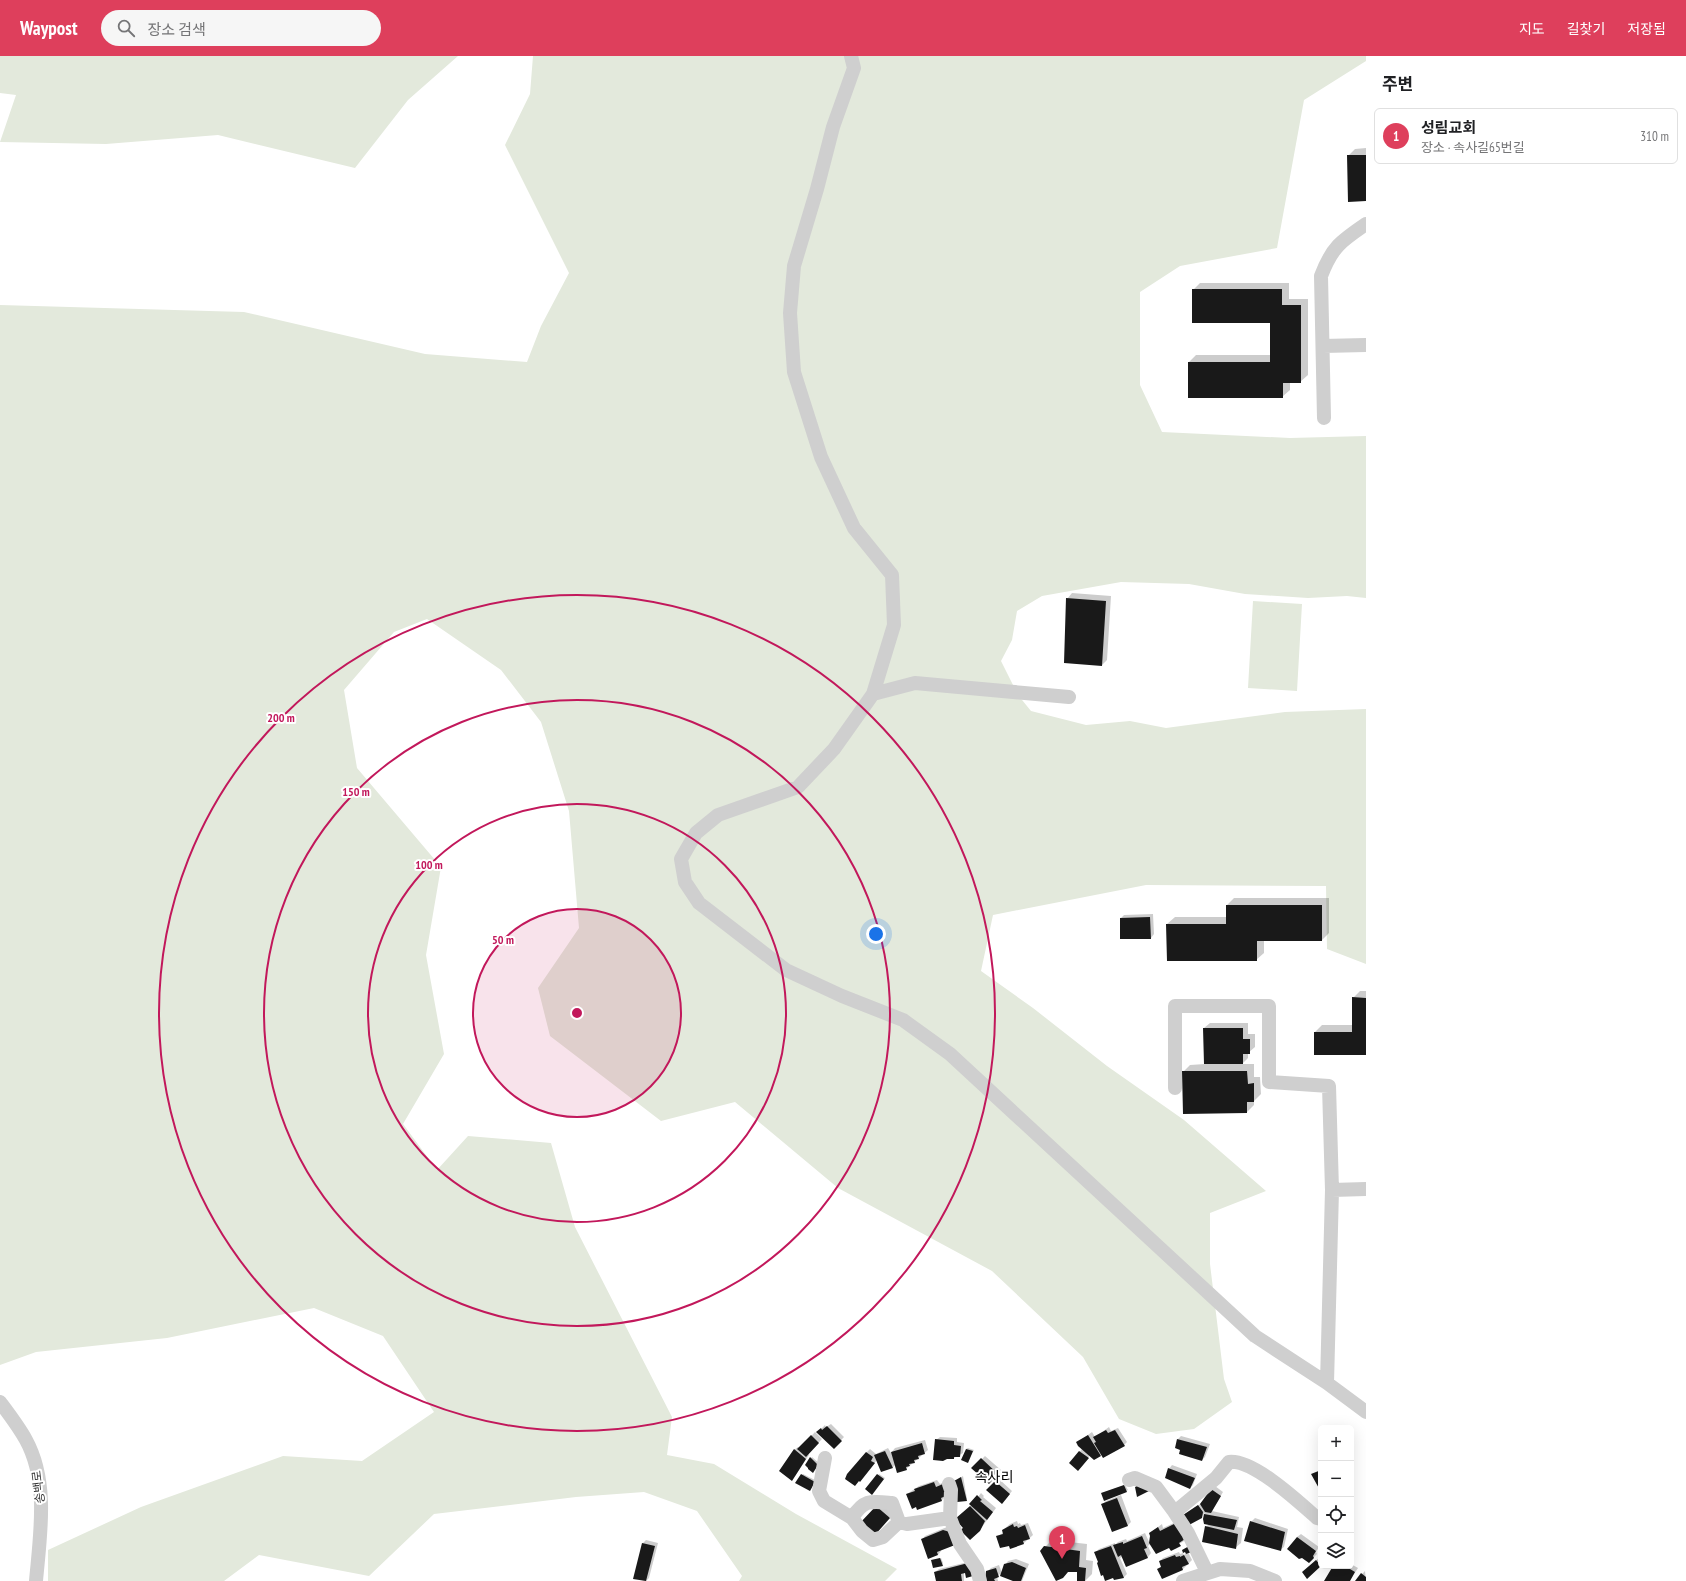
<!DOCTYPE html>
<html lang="ko">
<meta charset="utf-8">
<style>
body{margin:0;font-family:"PT Sans Narrow","Noto Sans KR",sans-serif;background:#f6f6f6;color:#202124}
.controls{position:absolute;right:12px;bottom:12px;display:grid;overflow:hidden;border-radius:6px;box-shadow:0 4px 16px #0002}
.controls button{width:36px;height:36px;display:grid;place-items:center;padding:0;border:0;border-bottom:1px solid #e0e0e0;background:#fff;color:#202124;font:20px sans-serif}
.you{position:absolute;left:876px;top:878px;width:14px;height:14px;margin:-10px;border:3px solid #fff;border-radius:50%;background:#1a73e8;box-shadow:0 0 0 6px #1a73e833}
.badge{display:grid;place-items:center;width:26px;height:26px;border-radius:50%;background:#de3f5c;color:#fff;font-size:13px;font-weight:700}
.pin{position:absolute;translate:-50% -33px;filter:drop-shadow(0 1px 2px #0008)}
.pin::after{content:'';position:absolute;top:21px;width:14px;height:12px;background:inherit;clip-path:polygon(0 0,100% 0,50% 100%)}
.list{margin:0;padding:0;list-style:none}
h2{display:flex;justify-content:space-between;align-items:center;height:52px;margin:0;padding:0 16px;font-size:17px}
h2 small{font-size:13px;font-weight:400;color:#757577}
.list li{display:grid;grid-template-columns:26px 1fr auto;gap:12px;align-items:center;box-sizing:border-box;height:56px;margin:0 8px 8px;padding:0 8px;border:1px solid #e0e0e0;border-radius:6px}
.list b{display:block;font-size:15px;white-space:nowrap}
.list p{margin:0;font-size:13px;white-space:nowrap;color:#757577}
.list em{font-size:13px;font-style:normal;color:#757577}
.icon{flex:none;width:22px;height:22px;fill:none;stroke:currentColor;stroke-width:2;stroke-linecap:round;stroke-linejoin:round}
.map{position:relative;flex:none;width:1366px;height:1525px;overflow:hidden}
header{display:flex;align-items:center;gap:24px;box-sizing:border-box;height:56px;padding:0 20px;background:#de3f5c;color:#fff}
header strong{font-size:19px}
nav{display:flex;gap:22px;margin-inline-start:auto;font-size:14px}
.search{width:280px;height:36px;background:#f6f6f6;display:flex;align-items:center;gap:10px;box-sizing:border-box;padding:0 14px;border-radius:22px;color:#757577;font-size:15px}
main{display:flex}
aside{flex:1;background:#fff}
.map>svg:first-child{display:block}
</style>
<header>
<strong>Waypost</strong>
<div class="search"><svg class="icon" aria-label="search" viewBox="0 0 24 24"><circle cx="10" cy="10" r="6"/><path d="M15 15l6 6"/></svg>장소 검색</div>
<nav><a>지도</a><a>길찾기</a><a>저장됨</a></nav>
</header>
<main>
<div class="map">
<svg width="1366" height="1525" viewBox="0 0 1366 1525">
<rect width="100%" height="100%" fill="#fff"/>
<path fill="#e3e9dc" d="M0,0h458l-50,44 -53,68 -137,-33 -112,9 -106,-2 16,-47 -16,-2z
M533,0h833v5l-62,39 -27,148 -97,18 -40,26v93l22,47 128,6 76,-2v162l-19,-2 -39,2 -63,-4 -56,-10 -68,-2 -79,14 -25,15 -5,29 -11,21 17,34 13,16 55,14 44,-4 36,7 119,-16 81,-3v255l-39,-15 -1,-63 -180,-1 -153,30 -12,56 52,37 74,58 77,54 82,71 -56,22v51l14,115 8,23 -38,27 -38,5 -37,-15 -36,-62 -91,-86 -154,-83 -103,-86 -74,19 -111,-85 -12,-48 41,-60 -10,-117 -28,-89 -40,-52 -74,-51 -33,13 -50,58 13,78 84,99 -15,88 18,99 -41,70 34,46 31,-34 83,7 24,84 97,190 -5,38 47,9 82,50 101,55 -12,12h-146l3,-5 -45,-65 -53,-19 -68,5 -142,17 -65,62 -110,-21 -35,26h-176v-31l93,-43 142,-51 79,5 72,-49 -51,-76 -69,-28 -147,30 -131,14 -36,13v-1060l244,7 181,42 102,8 14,-36 28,-53 -64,-128 25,-51z
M1253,545l49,3 -5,87 -49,-3z"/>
<path fill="#0003" d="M1366,92v52l-18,-44 7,-7z
M1200,227h89v16h19v76l-8,7h-10v8l-8,7h-93v-35l7,-7h75v-33l-78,-32z
M1072,537l39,3 -4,64 -5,5 -35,-66z
M1234,842h95v35l-7,7h-58v13l-8,7 -89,-36 8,-7h52v-12z
M1153,858l1,20 -3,4 -30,-20 3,-3z
M1360,935h6v63l-51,-22 7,-7h31v-27z
M1210,967h38v11h7v13l-7,6v5l-6,6h12v13h6l1,17 -7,7v4l-7,7 -64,-40 7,-7 15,-1 -1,-36z
M831,1368l13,13 -10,11 -16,-16 7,-7 1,2z
M1109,1371l2,4 7,-3 9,14 -3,3 -24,10h-10l-12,15 -8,-7 12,-14 -5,-6 15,-11 3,5z
M815,1376l7,7 -14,15 1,1 -14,21 -1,-26 4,-3 2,1z
M1181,1380l29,8 -5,13 -3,3 -21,-11 -3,-10z
M940,1381l17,1v4l7,1 -1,10 -9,5 -18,-18z
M925,1384l3,10 -22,19 -10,-5 -3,3 -16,-7 -14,17 3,-24 4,-4 6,5 12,-6 3,5 4,-5z
M968,1392l6,2 -6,12 -2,-13z
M985,1400l16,14 -12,12 -16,-14z
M812,1401l7,6 -4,7 -9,-5z
M1172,1409l25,9 -4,11 -3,3 -21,-19z
M803,1418l12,6 -5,10 -8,-15z
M879,1418l6,4 -13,16 -6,-5z
M963,1420l4,23 -1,1 -9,-20z
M999,1423l13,12 -7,9 -17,-10z
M937,1424l3,4 6,-3 -1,16 -3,3 -35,-6 12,-8z
M1125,1429l3,5 -2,1 -24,2z
M1215,1430l8,6 -11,19 27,6 -2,10 6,1 -2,15 -6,5 -29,-21 3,-3 -5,-5 1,-6 -4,4 -17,-2 19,-13z
M981,1437l3,3 -1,1 13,11 -17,23 -15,-4 -4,-12 12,-10z
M1121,1439l10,27 -3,3 -16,6 -10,-26 4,-4z
M880,1447l13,11 -18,19z
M1255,1462l33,11 -4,18 -4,3 -29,-28z
M1180,1464l4,21 -13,8 -21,-16 12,-9 1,4z
M1017,1465l1,3 2,-1 1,2 7,-2 5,12 -9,8 -14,5v-3l-13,-8 7,-5 -1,-2 7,-6z
M947,1471l7,17 -13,5v2l-3,4 -16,-15 3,-4z
M1145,1477l5,11 -2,2 3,7 -3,4 -22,9 -4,-9 -2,1 7,16 -3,3 -9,2 -19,-27 3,-3 16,-6v2l3,-3 8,-3 1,2z
M1301,1478l18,13 -3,5 1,2 -8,8 -12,-25z
M646,1484l12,3 -9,35 -3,3 -12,-3 9,-35z
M1052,1484l35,4 -1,16 7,1 -1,13 -7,7 -7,-10 -37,-20z
M1179,1496l1,2 3,-1 1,2 4,-3 4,8 -9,9h-25l4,-3 -2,-5 3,-3z
M1320,1501l1,8 -14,13 -4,-6z
M941,1502l2,5 -1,2 -10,-4z
M1016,1503l13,5 -7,17h-9l-13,-7 -3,2 1,5h-12l1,-9 4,-4 8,-3 3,8 3,-8 3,-4z
M972,1505l-6,11h-2v9h-27l-2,-9 4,-3z
M1351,1508l7,4 -8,12 -25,1 10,-15h16z
M1365,1515l1,10h-9l5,-7z"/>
<path fill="#191919" d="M1347,99h19v46l-18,1z
M1192,233h90v16h19v78h-18v15h-95v-36h82v-39h-78z
M1066,542l40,3 -4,65 -38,-3z
M1226,849h96v36h-65v20h-90l-1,-37h60z
M1150,861l1,22h-31v-21z
M1352,941l14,1v57h-52v-23h38z
M1203,972h40v11h7v15h-7v10h-39z
M1182,1015h65l1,13 6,-1v19h-7v11l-64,1z
M827,1370l15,15 -8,8 -18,-17 5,-4 1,2z
M1106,1374l2,3 7,-3 10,16 -22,12 -9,-15 2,-1 -3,-5z
M811,1379l8,8 -13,14 -9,-8z
M1088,1379l13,21 -7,4 -16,-14 -2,-4z
M935,1383l19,2v4l7,1 -1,11h-6v2h-7l-4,2 -10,-1z
M1177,1383l30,8 -5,14 -23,-7 1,-4 -5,-2z
M922,1387l3,11 -7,2 1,3 -5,1 1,3 -6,1 1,2 -4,1 1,3 -10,3 -6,-21z
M794,1393l12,10 -14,22 -13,-10z
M966,1393l7,2 -5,12 -7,-3z
M885,1395l8,17 -12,4 -7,-17z
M1079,1395l10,7 -11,13 -9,-8z
M866,1396l7,5 -2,4 4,2 -15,19 -1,-1 -4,5 -10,-7 2,-5z
M810,1401l8,8 -5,8 -5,-4v-1l-3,-3z
M981,1402l17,16 -9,10 -18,-16z
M1168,1412l27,10 -5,11 -25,-11z
M1321,1414v22l-10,-18z
M801,1418l14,8 -5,9 -15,-8z
M877,1418l7,5 -12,16 -7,-6z
M961,1421l6,24 -10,1 -3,-21z
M995,1425l15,13 -8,10 -16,-14z
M934,1426l2,5 7,-3 5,11 -7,3 1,3 -25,9 -1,-3 -4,2 -6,-15 9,-3 -1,-2z
M1141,1428l10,6 -14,7 -2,-10z
M1124,1429l3,7 -23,9 -3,-8z
M1211,1433l10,7 -10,17 -6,-1 -5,-8z
M977,1439l5,5 -2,1 13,11 -6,8 -18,-16z
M1117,1442l11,28 -16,6 -11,-28z
M1198,1449l5,7 -1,6 -13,7 -6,-10z
M876,1450l14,12 -15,17 -15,-12z
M970,1450l15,15 -5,10 -10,9 -10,-10 3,-2 -8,-9z
M1204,1458l33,6 -3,10 -30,-6 -1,-5z
M1250,1465l35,11 -4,19 -37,-10z
M1176,1467l9,16 -6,4 2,3 -10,5 -2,-3 -13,6 -7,-11 1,-7 -1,-3 9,-6 2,4z
M1013,1468l1,3 3,-1 1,2 7,-3 5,14 -7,2 1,3 -14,5 -1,-3 -9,2 -4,-12 7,-2 -1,-4z
M1205,1470l33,8 -2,15 -34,-7z
M943,1474l7,2 5,13 -18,7 1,3 -10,4 -7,-20z
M1142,1480l5,12 -3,1 4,9 -22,9 -5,-12 -3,2 -5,-12 10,-3v2z
M1297,1481l19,14 -3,5 1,2 -5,5 -7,-5 -3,1 -12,-10z
M642,1487l13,3 -9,35 -13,-2z
M1191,1489l3,6 -8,3 -1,-2 -2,1 -1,-3z
M1044,1490l36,5 -1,16 7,1 -1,13h-8v-9h-9l-5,6 -7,3 -16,-30z
M1111,1490l13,32 -10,2 -1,-2 -8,3 -2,-6 -2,1 -4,-13 1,-1 -4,-10z
M1175,1499l1,2 4,-1v1l4,-2 5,9 -7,3 1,3 -21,9 -5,-10 4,-2 -2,-6z
M940,1502l3,8 -10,2 -2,-8z
M1316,1504l5,6 -14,13 -5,-7z
M1012,1506l14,6 -5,13h-8l-13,-5 4,-12z
M968,1507l5,13 -7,2 -1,-5 -4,1 1,7h-26l-2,-9z
M1333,1510h12l10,6 -5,9h-26z
M996,1512l3,9 -5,2 1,2h-10l1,-10z
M1361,1517l5,4v4h-11z"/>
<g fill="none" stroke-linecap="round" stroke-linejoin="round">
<path stroke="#cfcfcf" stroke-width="14" d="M851,0l3,12 -21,59 -16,62 -23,77 -4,47 4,59 27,85 33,71 38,47 2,50 -21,69 42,-11 154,14
M1323,290l43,-1
M1324,362l-3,-142c11,-29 20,-35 45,-52
M873,638l-39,55 -36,38 -80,28 -22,18 -15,26 4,23 14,21 87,67 56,26 61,24 47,34 305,282 72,47 5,-193 34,-1
M1175,1032v-82h94v76l60,4 3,104
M1327,1327l39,29
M0,1346c9,12 19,25 26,38 23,42 14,95 10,141
M825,1402l-6,33 5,10 28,17 10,13 11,9 10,-3 16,-15 8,2 43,-6 10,26 17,25 3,12
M1129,1424l6,-2 21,9 17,23 15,23 19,39
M949,1428l2,6 -1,28
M1175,1456l41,-34 13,-16c24,-3 70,40 88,56l4,1
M852,1462c12,-19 19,-17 40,-15l7,19
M1183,1525l37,-12 30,2 25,10"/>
</g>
<circle cx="577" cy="957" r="104" fill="#c2185b" fill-opacity=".12"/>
<g fill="none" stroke="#c2185b" stroke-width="2">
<circle cx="577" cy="957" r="104"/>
<circle cx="577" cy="957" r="209"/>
<circle cx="577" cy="957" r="313"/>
<circle cx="577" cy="957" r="418"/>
</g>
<g text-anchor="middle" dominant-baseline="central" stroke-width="4" stroke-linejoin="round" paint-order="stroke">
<g font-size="12" fill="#323232" stroke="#fff">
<text transform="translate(38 1431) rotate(-97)">송백로</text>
</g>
<g font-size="14" fill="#000" stroke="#fff">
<text x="994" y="1421">속사리</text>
</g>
</g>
<circle cx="577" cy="957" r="6" fill="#c2185b" stroke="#fff" stroke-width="2"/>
<g font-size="12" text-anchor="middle" font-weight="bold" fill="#c2185b" stroke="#fff" stroke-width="4" stroke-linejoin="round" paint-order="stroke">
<text x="281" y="666">200 m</text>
<text x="356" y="740">150 m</text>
<text x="429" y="813">100 m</text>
<text x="503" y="888">50 m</text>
</g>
</svg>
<div class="controls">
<button>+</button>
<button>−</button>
<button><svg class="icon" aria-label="locate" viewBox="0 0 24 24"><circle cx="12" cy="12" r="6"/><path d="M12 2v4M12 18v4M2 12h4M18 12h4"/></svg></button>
<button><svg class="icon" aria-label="layers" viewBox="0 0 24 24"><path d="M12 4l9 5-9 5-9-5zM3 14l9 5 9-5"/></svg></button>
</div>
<div class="you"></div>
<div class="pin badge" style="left:1062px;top:1503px">1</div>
</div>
<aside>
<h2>주변<small></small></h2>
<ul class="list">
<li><span class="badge">1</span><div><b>성림교회</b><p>장소 · 속사길65번길</p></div><em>310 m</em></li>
</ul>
</aside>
</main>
